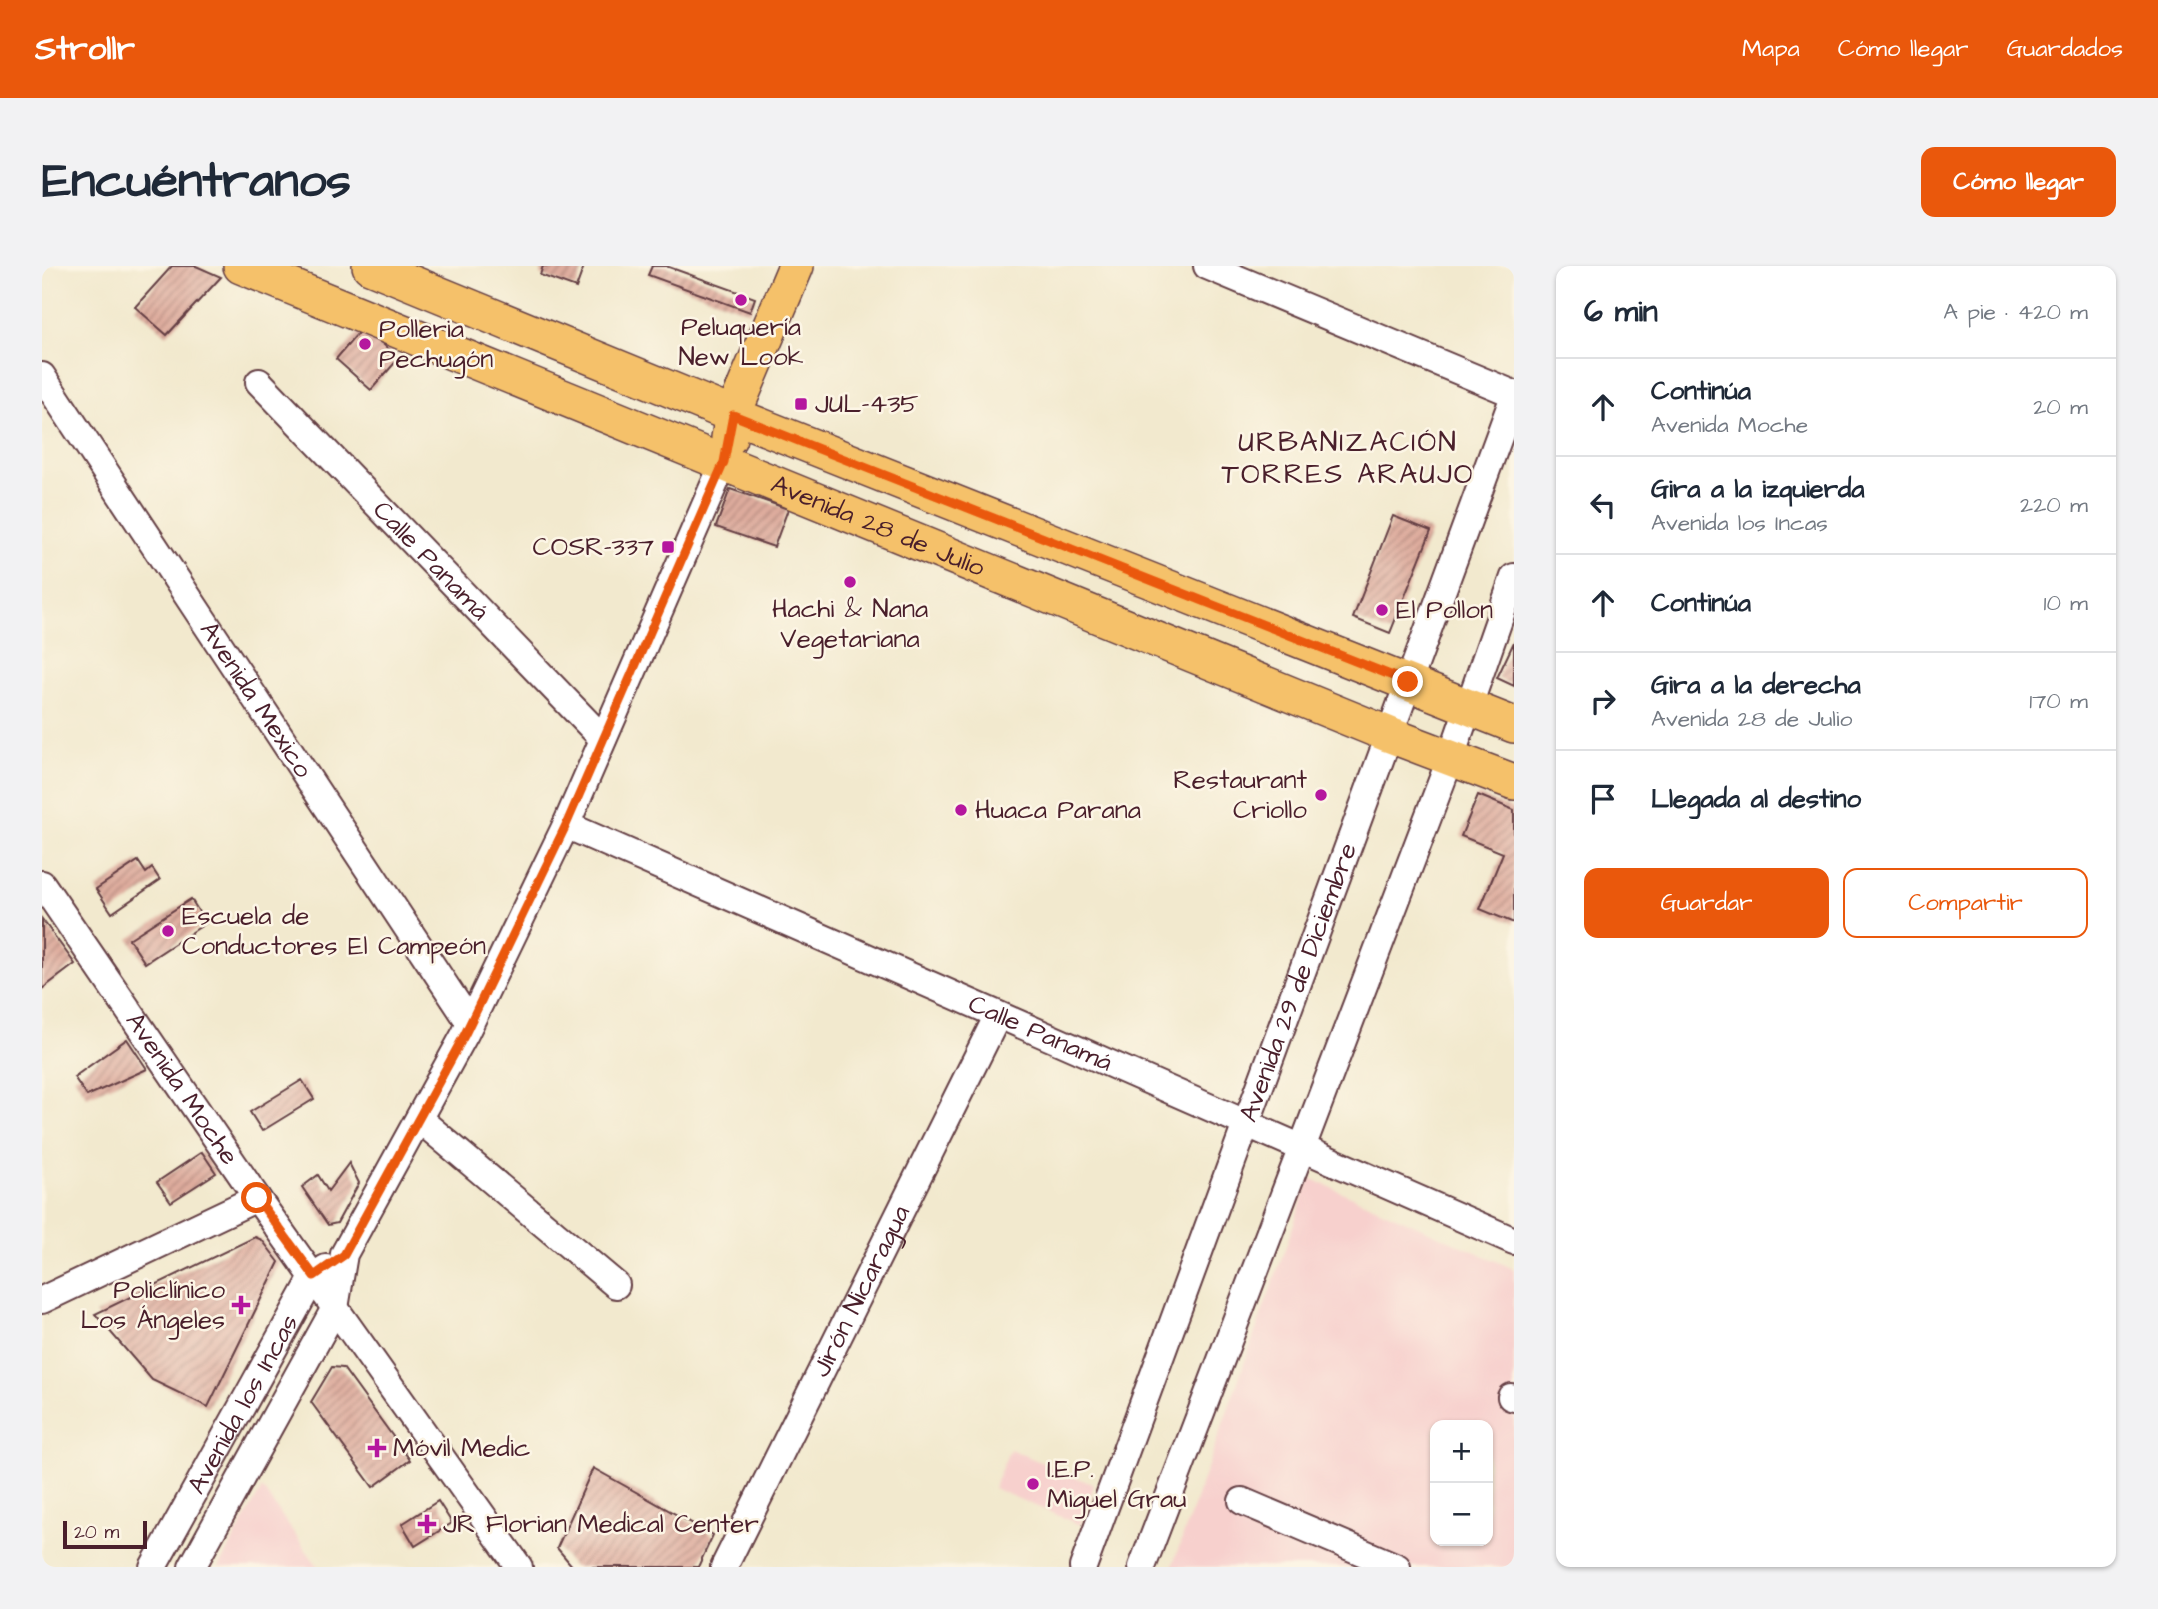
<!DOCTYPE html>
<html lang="es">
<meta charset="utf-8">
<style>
body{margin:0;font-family:"Architects Daughter",sans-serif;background:#f2f2f3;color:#1f2937}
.controls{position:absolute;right:21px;bottom:21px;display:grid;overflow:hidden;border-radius:14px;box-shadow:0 2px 5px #0004}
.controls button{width:63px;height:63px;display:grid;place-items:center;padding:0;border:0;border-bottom:2px solid #e0e1e3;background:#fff;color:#1f2937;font:35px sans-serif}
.scale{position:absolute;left:21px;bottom:18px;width:84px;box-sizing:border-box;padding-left:7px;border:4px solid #4a1f2b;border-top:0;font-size:19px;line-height:24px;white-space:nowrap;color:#4a1f2b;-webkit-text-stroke:5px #fcf5e5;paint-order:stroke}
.stop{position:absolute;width:21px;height:21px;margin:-16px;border:5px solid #ea580c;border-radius:50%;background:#fff}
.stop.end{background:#ea580c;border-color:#fff;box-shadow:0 2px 7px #0008}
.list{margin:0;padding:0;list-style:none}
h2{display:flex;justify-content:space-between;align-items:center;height:91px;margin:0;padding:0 28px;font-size:30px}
h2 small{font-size:23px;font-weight:400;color:#747a83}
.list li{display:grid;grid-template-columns:46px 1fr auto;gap:21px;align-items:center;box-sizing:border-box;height:98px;padding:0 28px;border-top:2px solid #e0e1e3}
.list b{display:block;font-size:26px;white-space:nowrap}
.list p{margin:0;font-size:23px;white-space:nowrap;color:#747a83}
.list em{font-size:23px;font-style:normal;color:#747a83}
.actions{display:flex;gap:14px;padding:21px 28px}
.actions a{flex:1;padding:16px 0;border:2px solid #ea580c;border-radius:14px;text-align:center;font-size:24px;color:#ea580c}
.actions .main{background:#ea580c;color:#fff}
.icon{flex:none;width:38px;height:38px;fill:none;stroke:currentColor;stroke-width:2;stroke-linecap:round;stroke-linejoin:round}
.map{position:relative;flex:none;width:1472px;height:1301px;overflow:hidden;border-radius:14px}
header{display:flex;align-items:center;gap:42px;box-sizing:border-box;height:98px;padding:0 35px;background:#ea580c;color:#fff}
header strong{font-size:33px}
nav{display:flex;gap:38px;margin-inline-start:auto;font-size:24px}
.intro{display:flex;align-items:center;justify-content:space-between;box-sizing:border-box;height:168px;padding:0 42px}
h1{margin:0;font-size:49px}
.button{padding:18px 32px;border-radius:14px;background:#ea580c;color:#fff;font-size:24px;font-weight:700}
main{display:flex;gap:42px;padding:0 42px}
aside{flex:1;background:#fff;border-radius:14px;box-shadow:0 2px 5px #0004}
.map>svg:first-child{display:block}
</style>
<header>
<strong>Strollr</strong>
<nav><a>Mapa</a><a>Cómo llegar</a><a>Guardados</a></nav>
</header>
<div class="intro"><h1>Encuéntranos</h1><a class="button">Cómo llegar</a></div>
<main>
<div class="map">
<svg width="1472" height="1301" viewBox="0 0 1472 1301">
<defs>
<pattern id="building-hatch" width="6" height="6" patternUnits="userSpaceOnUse" patternTransform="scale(1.75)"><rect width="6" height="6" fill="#deac9d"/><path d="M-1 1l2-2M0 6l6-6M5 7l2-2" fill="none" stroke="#b68b80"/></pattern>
</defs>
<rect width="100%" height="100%" fill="#fcf5e5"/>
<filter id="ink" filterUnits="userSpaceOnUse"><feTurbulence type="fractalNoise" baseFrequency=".0143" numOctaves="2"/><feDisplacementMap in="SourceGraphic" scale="14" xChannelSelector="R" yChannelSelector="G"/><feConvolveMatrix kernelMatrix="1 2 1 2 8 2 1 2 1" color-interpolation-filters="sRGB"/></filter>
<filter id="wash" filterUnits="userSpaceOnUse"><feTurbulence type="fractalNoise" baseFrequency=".00686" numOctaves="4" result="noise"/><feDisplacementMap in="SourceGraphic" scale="28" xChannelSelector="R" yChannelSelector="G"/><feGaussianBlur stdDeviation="1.57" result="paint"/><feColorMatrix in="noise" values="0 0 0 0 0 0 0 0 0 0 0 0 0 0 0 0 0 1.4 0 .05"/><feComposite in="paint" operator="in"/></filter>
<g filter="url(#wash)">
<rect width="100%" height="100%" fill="#f2e9ce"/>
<path fill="#f7d0cd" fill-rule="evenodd" d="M1268,912l204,91v298h-342zM1393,1159h53v116h-53z
M968,1183l84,36 -14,40 -87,-37z
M220,1222l56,79h-99z"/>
<g id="blocks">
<path fill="url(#building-hatch)" d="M130,0h24l25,11 -54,58 -32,-28z
M501,0h41l-8,22 -36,-13z
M610,0h14l89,32 -5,14 -102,-37z
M321,61l36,31 -28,32 -35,-31z
M688,223l58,20 -14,38 -58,-20z
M1351,250l38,15 -41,102 -37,-15z
M1472,376v44l-17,-8z
M1436,529l36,15v113l-34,-14 23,-56 -42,-17z
M96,595l8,12 6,-5 8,12 -48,33 -16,-24z
M149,633l15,24 -61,40 -16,-24z
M0,653l33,45 -33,25z
M85,773l20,30 -60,27 -13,-19z
M260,814l12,19 -52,32 -12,-19z
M160,886l14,21 -45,29 -14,-20z
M307,897l10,20 -22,40 -9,2 -26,-38 16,-12 10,16z
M213,971l7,3 17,22 -71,145 -56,-27 -57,-66z
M290,1101l11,1 67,92 -37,27 -62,-85z
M551,1202l120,67 -15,32h-125l-16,-19z
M396,1235l14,22 -37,23 -13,-22z"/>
</g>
</g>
<g filter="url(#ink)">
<use href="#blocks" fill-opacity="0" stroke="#633d43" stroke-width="2"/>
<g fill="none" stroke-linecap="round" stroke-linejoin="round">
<g stroke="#633d43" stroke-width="30">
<g id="minor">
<path d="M1165,0l307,128"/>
<path id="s1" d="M0,110l428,647"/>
<path id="s2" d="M217,116l344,357"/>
<path id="s3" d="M524,559l948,416"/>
<path id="s4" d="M0,618l215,314 262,369"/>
<path d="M377,853l197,166"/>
<path d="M0,1034l215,-102"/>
<path d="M1469,1131l3,1"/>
<path d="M1200,1235l155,66"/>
<path id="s5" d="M111,1301l161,-291 12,-8"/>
<path d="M150,1301l143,-259 9,-54 121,-220 101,-209 158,-363"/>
<path id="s6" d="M682,1301l274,-552"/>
<path id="s7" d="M1041,1301l431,-1171"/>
<path d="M1100,1301l309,-810 63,-180"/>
</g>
</g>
<g stroke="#633d43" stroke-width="38">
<g id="major">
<path id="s8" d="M199,0l1149,469 124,47"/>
<path d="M328,0l363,149 781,310"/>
<path d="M687,172l4,-23 63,-149"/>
</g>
</g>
<use href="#minor" stroke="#fff" stroke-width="26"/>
<use href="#major" stroke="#f5c16b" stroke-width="35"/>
</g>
</g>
<g fill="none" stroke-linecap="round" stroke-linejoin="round" filter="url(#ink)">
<path stroke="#ea580c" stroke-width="9" d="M215,932l57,78 30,-21 121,-221 101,-209 158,-363 9,-47 675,267"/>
</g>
<g fill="#b5179e" stroke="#fcf5e5" stroke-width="2.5">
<circle cx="699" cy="34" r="7"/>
<circle cx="323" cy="78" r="7"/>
<rect x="752" y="131" width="14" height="14" rx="3.5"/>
<rect x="619" y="274" width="14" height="14" rx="3.5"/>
<circle cx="808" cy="316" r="7"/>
<circle cx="1340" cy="344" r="7"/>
<circle cx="1279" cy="529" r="7"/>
<circle cx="919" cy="544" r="7"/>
<circle cx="126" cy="665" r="7"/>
<path d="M195.5 1028.5h7v7h7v7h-7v7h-7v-7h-7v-7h7z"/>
<path d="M331.5 1171.5h7v7h7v7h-7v7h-7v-7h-7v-7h7z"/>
<circle cx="991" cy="1218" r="7"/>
<path d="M381.5 1247.5h7v7h7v7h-7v7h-7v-7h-7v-7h7z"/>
</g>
<g text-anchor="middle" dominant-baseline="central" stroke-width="5" stroke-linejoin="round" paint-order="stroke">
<g font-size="26" fill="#4a1f2b" stroke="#fcf5e5" text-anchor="start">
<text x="699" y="61" text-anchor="middle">Peluquería<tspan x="699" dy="30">New Look</tspan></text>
<text x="337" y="63">Polleria<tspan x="337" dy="30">Pechugón</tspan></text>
<text x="773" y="138">JUL-435</text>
<text x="612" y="281" text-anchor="end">COSR-337</text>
<text x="808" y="343" text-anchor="middle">Hachi &amp; Nana<tspan x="808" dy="30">Vegetariana</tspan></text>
<text x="1354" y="344">El Pollon</text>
<text x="1265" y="514" text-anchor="end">Restaurant<tspan x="1265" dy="30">Criollo</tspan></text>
<text x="933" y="544">Huaca Parana</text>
<text x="140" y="650">Escuela de<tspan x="140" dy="30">Conductores El Campeón</tspan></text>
<text x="183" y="1024" text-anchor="end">Policlínico<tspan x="183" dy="30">Los Ángeles</tspan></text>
<text x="351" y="1182">Móvil Medic</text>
<text x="1005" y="1203">I.E.P.<tspan x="1005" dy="30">Miguel Grau</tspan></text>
<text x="401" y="1258">JR Florian Medical Center</text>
</g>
<g font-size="26" fill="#4a1f2b" stroke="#fcf5e5">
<text stroke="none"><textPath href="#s8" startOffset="688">Avenida 28 de Julio</textPath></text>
<text stroke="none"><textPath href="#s2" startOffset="248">Calle Panamá</textPath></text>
<text stroke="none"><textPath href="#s1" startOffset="388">Avenida Mexico</textPath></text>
<text stroke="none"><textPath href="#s7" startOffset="623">Avenida 29 de Diciembre</textPath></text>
<text stroke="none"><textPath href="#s3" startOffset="518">Calle Panamá</textPath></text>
<text stroke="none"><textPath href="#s4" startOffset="248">Avenida Moche</textPath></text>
<text stroke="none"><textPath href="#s6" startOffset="308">Jirón Nicaragua</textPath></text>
<text stroke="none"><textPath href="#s5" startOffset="186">Avenida los Incas</textPath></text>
</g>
<g font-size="28" letter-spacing="2" fill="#4a1f2b" stroke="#fcf5e5">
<text x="1306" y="176">URBANIZACIÓN<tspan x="1306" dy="32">TORRES ARAUJO</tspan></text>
</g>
</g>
</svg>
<div class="controls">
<button>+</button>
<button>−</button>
</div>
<div class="scale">20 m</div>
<div class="stop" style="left:215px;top:932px"></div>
<div class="stop end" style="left:1366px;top:416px"></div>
</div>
<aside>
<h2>6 min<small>A pie · 420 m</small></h2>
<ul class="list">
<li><svg class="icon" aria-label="ahead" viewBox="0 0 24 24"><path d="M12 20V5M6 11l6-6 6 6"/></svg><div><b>Continúa</b><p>Avenida Moche</p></div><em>20 m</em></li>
<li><svg class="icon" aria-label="left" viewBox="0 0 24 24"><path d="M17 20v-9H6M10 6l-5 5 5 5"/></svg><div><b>Gira a la izquierda</b><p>Avenida los Incas</p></div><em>220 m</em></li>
<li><svg class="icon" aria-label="ahead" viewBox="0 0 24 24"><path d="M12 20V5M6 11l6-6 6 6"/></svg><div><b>Continúa</b></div><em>10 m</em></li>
<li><svg class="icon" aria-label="right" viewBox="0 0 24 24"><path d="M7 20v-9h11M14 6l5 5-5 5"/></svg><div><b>Gira a la derecha</b><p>Avenida 28 de Julio</p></div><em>170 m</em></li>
<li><svg class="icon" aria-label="arrive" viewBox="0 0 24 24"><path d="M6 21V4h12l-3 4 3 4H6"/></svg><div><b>Llegada al destino</b></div></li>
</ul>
<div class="actions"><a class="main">Guardar</a><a>Compartir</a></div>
</aside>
</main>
